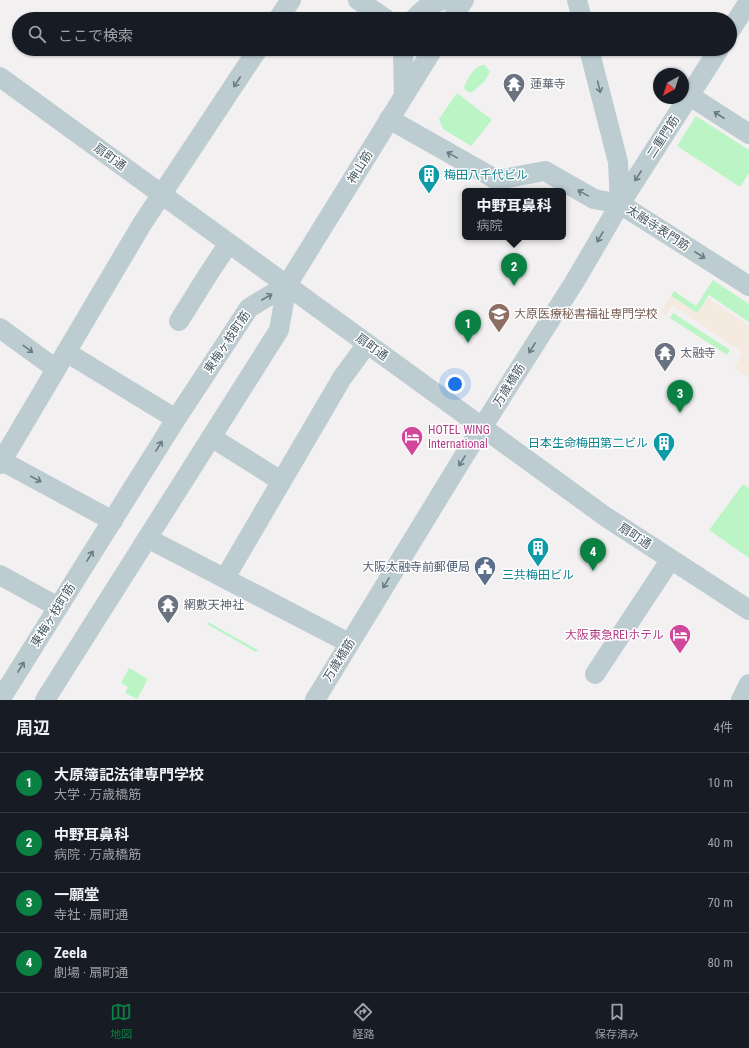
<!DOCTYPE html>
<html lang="ja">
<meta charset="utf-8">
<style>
body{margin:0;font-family:"Roboto Condensed","Noto Sans JP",sans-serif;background:#20242c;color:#f1f3f6}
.compass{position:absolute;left:653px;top:68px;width:36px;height:36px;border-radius:50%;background:#171b24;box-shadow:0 1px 3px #0004;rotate:219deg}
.you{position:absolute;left:455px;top:384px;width:14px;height:14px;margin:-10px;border:3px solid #fff;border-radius:50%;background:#1a73e8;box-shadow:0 0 0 6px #1a73e833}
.badge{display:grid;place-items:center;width:26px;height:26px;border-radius:50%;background:#0b8043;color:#fff;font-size:13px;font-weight:700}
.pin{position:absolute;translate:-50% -33px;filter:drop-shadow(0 1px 2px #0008)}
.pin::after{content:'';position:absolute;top:21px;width:14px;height:12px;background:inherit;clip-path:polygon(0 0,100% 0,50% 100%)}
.popup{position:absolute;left:462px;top:188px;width:104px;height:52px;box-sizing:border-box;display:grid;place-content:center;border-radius:6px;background:#171b24;filter:drop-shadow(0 1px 3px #0005);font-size:13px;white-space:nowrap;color:#9ea1a6}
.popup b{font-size:15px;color:#f1f3f6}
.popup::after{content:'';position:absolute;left:50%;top:100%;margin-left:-8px;border:8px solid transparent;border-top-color:#171b24}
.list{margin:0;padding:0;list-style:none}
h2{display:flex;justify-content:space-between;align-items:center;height:52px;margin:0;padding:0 16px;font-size:17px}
h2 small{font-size:13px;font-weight:400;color:#9ea1a6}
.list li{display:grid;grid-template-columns:26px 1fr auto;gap:12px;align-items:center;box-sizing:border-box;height:60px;padding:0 16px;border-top:1px solid #363941}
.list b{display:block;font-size:15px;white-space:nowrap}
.list p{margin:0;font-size:13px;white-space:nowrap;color:#9ea1a6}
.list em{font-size:13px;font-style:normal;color:#9ea1a6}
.icon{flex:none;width:22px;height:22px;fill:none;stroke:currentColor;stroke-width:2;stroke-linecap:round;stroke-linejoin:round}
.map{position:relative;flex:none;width:749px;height:700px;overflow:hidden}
.search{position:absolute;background:#171b24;box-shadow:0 1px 3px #0004;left:12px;right:12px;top:12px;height:44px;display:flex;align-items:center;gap:10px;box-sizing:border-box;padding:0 14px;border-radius:22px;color:#9ea1a6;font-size:15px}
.sheet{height:292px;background:#171b24}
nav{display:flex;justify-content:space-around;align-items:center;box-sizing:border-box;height:56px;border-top:1px solid #363941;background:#171b24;font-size:11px;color:#9ea1a6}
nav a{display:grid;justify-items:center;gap:2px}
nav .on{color:#0b8043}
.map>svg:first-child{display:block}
</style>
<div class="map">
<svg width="749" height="700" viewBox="0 0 749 700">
<rect width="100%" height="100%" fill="#f3f0f1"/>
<path fill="#bbf5c5" d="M485,65l5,7 -6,10 -13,11 -6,-3 -1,-3c5,-10 9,-21 21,-22z
M457,93l35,27 -21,26 -28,-17 -4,-10z
M696,116l53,34v23l-9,14 -63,-41z
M713,280l36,24v18l-40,-27 -12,18 -26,-17 3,-5 22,15z
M673,313l57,37 -3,5 -57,-37z
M743,484l6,4v70l-40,-28z
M208,622l50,28 -2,2 -49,-28z
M129,668l19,11 -11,20 -12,-6 3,-6 -7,-4z"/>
<path fill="#f5eae0" d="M671,296l26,18 11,-16 41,28v52l-15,-10 9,-15 -71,-48 -7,10 -5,-3z"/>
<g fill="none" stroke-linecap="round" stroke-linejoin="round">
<path stroke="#bcccd1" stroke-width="20" d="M358,0l28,19
M577,0l5,19
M278,19l13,-19
M414,19c9,-10 16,-15 29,-19
M452,19l12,-19
M730,31l19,-30
M403,49l1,47
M589,49l29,113 2,42
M0,77l606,440 143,93
M690,96l59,38
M389,119l108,61 48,-9 49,28 26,5 129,82
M287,285l146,-236
M179,321l30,-48 20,-30
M0,328l56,41
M66,352l110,67
M211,437l70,44
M2,461l111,60
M0,464l142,-240 116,-175
M147,538l202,105
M0,575l58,32
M225,578l117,-200 25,-34
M595,674l76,-115
M0,700l176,-281 73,-111 38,-23 -8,45 -234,370
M315,700l149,-244 111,-175 45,-77 99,-155
M741,700l8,-16"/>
</g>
<defs><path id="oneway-shaft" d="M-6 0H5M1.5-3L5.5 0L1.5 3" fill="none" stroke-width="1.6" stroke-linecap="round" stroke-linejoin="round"/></defs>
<g stroke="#697c82">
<use href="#oneway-shaft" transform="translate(237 82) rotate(123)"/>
<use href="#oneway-shaft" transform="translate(599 87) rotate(76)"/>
<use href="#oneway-shaft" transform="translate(719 115) rotate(-147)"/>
<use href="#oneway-shaft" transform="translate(452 155) rotate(-151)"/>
<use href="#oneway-shaft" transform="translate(638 176) rotate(123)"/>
<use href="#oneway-shaft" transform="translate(583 193) rotate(-151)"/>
<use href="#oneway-shaft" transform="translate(600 237) rotate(121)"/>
<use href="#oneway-shaft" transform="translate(700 255) rotate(33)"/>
<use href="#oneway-shaft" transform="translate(267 297) rotate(-30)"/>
<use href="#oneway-shaft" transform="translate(532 348) rotate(122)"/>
<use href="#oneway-shaft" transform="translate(28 349) rotate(36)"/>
<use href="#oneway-shaft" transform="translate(159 446) rotate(-58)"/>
<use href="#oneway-shaft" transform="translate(462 461) rotate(122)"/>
<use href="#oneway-shaft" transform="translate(36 479) rotate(28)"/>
<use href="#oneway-shaft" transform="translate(90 556) rotate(-58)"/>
<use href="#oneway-shaft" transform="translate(386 583) rotate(122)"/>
<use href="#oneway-shaft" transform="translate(21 667) rotate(-58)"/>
</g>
<defs>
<g id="temple-pin" transform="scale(1.15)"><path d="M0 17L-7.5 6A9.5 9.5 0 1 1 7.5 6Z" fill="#6b7280" stroke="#fff"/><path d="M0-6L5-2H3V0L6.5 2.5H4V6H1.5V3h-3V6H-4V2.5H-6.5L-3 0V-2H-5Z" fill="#fff"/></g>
<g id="building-pin" transform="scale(1.15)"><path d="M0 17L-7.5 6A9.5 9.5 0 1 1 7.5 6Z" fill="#0f9aa8" stroke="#fff"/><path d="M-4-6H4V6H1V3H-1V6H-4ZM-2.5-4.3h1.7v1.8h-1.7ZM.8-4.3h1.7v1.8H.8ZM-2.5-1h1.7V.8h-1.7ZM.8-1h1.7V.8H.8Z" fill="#fff"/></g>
<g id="university-pin" transform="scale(1.15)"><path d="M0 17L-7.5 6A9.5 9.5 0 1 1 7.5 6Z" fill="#8d6e63" stroke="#fff"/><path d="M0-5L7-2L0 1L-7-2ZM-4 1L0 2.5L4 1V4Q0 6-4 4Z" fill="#fff"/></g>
<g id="hotel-pin" transform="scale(1.15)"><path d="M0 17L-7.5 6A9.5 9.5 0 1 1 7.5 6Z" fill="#d1479c" stroke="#fff"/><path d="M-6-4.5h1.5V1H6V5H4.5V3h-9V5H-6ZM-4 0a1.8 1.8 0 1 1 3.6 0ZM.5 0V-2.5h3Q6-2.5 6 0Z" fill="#fff"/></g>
<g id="civic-pin" transform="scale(1.15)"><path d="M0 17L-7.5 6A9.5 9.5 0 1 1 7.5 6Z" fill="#5c6f8a" stroke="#fff"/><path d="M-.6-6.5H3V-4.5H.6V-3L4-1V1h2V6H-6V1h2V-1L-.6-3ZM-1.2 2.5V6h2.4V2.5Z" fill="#fff"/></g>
</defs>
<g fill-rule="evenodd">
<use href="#temple-pin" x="514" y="84"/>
<use href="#building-pin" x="429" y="175"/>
<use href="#university-pin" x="499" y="314"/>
<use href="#temple-pin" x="665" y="353"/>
<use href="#hotel-pin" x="412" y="437"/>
<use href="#building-pin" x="664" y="443"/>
<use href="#building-pin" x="538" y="548"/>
<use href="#civic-pin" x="485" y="567"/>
<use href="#temple-pin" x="168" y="605"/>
<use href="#hotel-pin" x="680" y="635"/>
</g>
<g text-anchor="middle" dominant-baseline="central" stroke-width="3" stroke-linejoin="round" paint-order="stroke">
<g font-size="12" fill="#5b616d" stroke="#fff" text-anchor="start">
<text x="530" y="84">蓮華寺</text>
<text x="680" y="353">太融寺</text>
<text x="184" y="605">網敷天神社</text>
</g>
<g font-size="12" fill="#465960" stroke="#fff">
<text transform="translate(663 137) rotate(-57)">二重門筋</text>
<text transform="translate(110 157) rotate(36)">扇町通</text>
<text transform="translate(360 167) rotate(-58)">神山筋</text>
<text transform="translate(658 228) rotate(33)">太融寺表門筋</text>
<text transform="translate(227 342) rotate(-56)">東梅ヶ枝町筋</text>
<text transform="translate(372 347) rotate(36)">扇町通</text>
<text transform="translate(509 385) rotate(-58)">万歳橋筋</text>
<text transform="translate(635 536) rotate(33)">扇町通</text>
<text transform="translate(53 615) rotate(-58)">東梅ヶ枝町筋</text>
<text transform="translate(339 660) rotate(-58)">万歳橋筋</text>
</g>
<g font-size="12" fill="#0d838f" stroke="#fff" text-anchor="start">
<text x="444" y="175">梅田八千代ビル</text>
<text x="648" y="443" text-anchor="end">日本生命梅田第二ビル</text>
<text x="538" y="575" text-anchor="middle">三共梅田ビル</text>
</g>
<g font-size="12" fill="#785e54" stroke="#fff" text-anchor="start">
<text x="514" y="314">大原医療秘書福祉専門学校</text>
</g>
<g font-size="12" fill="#b23c85" stroke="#fff" text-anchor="start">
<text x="428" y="430">HOTEL WING<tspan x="428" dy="14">International</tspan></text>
<text x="664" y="635" text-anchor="end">大阪東急REIホテル</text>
</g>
<g font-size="12" fill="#4e5e75" stroke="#fff" text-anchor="end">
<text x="470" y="567">大阪太融寺前郵便局</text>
</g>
</g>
</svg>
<svg class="compass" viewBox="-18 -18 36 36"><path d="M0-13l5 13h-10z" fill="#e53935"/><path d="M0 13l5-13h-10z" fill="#9ea1a6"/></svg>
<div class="you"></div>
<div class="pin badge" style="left:468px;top:343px">1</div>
<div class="pin badge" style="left:514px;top:286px">2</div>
<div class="popup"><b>中野耳鼻科</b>病院</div>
<div class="pin badge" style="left:680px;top:413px">3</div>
<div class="pin badge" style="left:593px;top:571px">4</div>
<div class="search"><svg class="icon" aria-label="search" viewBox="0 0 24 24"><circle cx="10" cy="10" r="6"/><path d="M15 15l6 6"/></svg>ここで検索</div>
</div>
<section class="sheet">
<h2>周辺<small>4件</small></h2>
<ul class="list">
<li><span class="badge">1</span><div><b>大原簿記法律専門学校</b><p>大学 · 万歳橋筋</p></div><em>10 m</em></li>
<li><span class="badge">2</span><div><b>中野耳鼻科</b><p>病院 · 万歳橋筋</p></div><em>40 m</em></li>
<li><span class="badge">3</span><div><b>一願堂</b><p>寺社 · 扇町通</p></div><em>70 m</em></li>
<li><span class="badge">4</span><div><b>Zeela</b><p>劇場 · 扇町通</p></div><em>80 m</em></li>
</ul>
</section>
<nav>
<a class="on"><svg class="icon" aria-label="map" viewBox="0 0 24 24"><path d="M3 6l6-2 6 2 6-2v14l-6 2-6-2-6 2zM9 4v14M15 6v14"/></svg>地図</a>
<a><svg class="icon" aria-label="directions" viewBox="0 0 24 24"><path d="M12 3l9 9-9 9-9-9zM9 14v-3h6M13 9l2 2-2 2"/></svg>経路</a>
<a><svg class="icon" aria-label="saved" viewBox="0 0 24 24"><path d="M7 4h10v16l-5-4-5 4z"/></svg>保存済み</a>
</nav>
